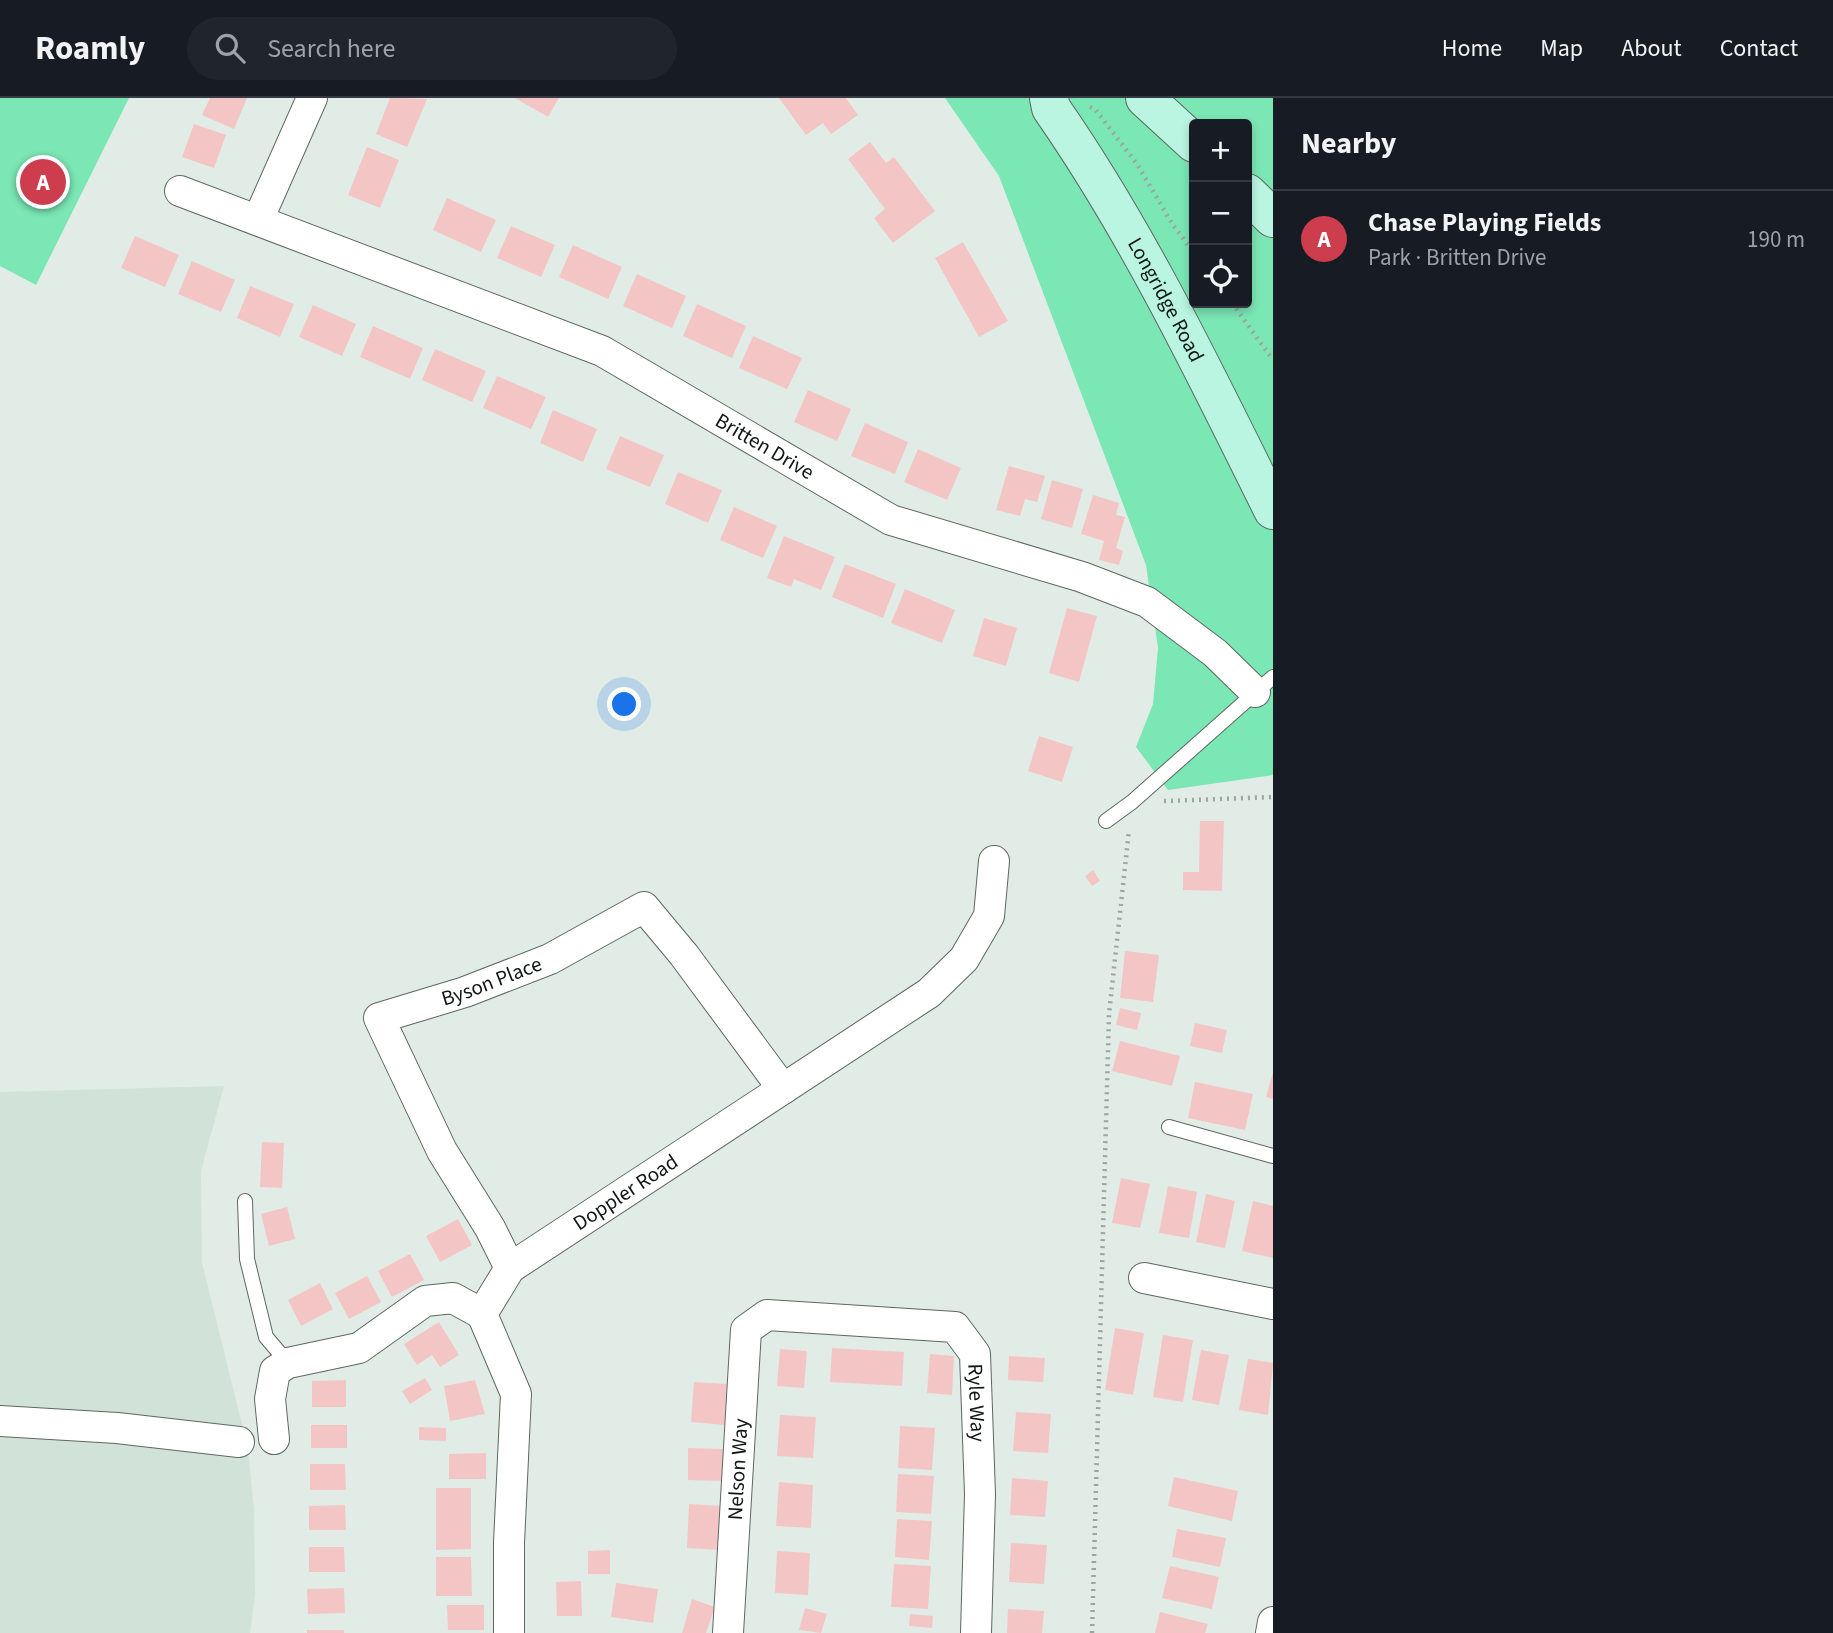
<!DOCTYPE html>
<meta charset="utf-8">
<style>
body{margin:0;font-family:"Source Sans 3",sans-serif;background:#20242c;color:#f1f3f6}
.controls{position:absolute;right:21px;top:21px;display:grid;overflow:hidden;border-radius:7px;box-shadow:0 4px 10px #0003}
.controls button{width:63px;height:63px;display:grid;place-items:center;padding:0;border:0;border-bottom:2px solid #363941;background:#171b24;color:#f1f3f6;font:35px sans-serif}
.you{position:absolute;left:625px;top:607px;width:24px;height:24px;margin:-18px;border:5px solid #fff;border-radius:50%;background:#1a73e8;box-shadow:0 0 0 10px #1a73e833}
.badge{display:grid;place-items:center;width:46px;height:46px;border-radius:50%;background:#cd3d4d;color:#fff;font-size:23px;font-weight:700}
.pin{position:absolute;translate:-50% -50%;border:4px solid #fff;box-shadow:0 2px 7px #0006}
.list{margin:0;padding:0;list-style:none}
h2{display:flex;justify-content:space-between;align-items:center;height:91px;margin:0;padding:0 28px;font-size:30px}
h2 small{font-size:23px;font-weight:400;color:#9ea1a6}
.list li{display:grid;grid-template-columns:46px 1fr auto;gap:21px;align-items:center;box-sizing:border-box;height:98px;padding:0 28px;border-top:2px solid #363941}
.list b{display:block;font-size:26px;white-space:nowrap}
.list p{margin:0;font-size:23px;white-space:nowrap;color:#9ea1a6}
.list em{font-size:23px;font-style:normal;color:#9ea1a6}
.icon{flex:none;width:38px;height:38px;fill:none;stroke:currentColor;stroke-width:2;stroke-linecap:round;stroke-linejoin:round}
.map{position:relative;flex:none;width:1273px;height:1535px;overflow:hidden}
header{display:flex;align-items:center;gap:42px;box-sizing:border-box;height:98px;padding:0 35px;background:#171b24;border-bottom:2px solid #363941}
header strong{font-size:33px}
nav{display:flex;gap:38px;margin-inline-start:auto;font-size:24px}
.search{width:490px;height:63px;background:#20242c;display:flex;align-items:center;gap:18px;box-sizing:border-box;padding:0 24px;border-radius:38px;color:#9ea1a6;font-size:26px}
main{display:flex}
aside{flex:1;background:#171b24}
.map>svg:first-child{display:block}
</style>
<header>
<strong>Roamly</strong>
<div class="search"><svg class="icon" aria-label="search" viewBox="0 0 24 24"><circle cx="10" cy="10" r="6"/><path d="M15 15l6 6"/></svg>Search here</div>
<nav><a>Home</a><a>Map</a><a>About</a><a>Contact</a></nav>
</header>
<main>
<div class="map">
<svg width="1273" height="1535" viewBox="0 0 1273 1535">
<rect width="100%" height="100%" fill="#e1ece6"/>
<path fill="#d1e3d9" d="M224,988l-23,85 1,91 46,187 6,60 1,85 -5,39h-250v-541z"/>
<path fill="#7be7b5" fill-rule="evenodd" d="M0,0h129l-93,187 -36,-19z
M945,0h328v677l-105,15 -32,-43 17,-43 5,-56 -12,-83 -147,-389zM1194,26h53v179h-53z"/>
<path fill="#f3c6c5" d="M210,0h37l-13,31 -32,-14z
M390,0l37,1 -20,48 -31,-13z
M515,0h44l-11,19z
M779,0h67l12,17 -27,19 -8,-11 -17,12z
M194,26l32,11 -12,33 -32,-11z
M870,44l16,21 8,-6 41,54 -42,32 -19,-25 11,-9 -37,-50z
M367,49l32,13 -19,48 -32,-13z
M447,100l49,22 -15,32 -48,-22z
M511,128l44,19 -14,32 -44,-19z
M135,138l44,19 -14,32 -44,-19z
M963,144l45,79 -29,16 -44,-79z
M573,147l49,22 -14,32 -49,-22z
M192,163l43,19 -14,32 -43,-18z
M637,176l49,22 -14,32 -49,-22z
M250,188l44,18 -14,33 -43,-19z
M697,206l49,22 -14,32 -49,-22z
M313,207l43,19 -14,32 -43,-19z
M373,228l50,22 -13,31 -50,-22z
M753,238l49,22 -15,31 -48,-21z
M435,251l51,22 -14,31 -50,-22z
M497,278l49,21 -15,32 -48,-21z
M808,292l43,19 -14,32 -43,-19z
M553,312l44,19 -14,33 -43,-19z
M865,325l43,19 -13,32 -44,-18z
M620,338l44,19 -14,32 -44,-18z
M918,351l43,19 -14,32 -43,-18z
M1009,368l36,10 -8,26 -12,-3 -5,17 -24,-6z
M678,374l44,18 -14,33 -43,-19z
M1052,382l31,9 -11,39 -31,-9z
M1093,397l26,8 -3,12 9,2 -9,31 7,3 -4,14 -20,-5 5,-19 -23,-7z
M734,409l43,19 -14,32 -43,-18z
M784,438l51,21 -14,33 -27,-11 -3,8 -24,-9z
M845,466l51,20 -13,34 -51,-21z
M905,491l50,21 -13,33 -51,-20z
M1067,510l30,8 -18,66 -30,-9z
M984,520l33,10 -11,38 -33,-10z
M1039,638l34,11 -11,35 -34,-11z
M1200,723h24l-2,70 -39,-1v-18h16z
M1093,772l7,11 -8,5 -7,-10z
M1125,853l34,4 -6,47 -33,-4z
M1120,910l21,5 -4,17 -21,-5z
M1195,925l32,7 -5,23 -32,-7z
M1120,943l60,15 -8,30 -60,-15z
M1273,974v27l-7,-2z
M1195,984l58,12 -8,36 -57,-12z
M262,1044l22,1 -2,45 -22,-1z
M1121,1080l29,6 -10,44 -28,-5z
M1168,1088l29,6 -8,46 -30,-5z
M1206,1096l29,7 -10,47 -29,-6z
M1253,1103l20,5v52l-31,-7z
M287,1109l8,32 -26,7 -8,-32z
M458,1121l14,26 -32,17 -14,-26z
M410,1156l14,26 -32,17 -14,-26z
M367,1178l14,26 -32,17 -14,-26z
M320,1185l13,26 -32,17 -13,-26z
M439,1224l20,33 -19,12 -8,-12 -15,10 -13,-21z
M1115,1230l29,5 -11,62 -28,-5z
M1163,1237l30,5 -10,62 -30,-5z
M832,1250l72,4 -2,34 -72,-4z
M780,1251l27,2 -3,37 -27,-2z
M1201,1252l28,5 -10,50 -27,-5z
M930,1256l24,2 -2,39 -25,-2z
M1009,1258l36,2 -2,24 -35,-2z
M1248,1261l25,4 -5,52 -29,-5z
M425,1280l7,12 -22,14 -8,-13z
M346,1282v27h-34v-26z
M475,1282l10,34 -35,7 -6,-35z
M694,1284l34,2 -3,41 -34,-3z
M1016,1314l35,2 -3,39 -35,-2z
M780,1317l36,2 -3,41 -36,-2z
M311,1327h36v23h-36z
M900,1328l35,2 -3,42 -34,-2z
M419,1329l27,1v13l-27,-1z
M688,1350l36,1v32l-36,-1z
M486,1355v26h-37v-25z
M310,1366h35l1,26h-36z
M898,1376l36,2 -3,38 -35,-2z
M1174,1379l64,14 -6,30 -64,-15z
M1012,1380l36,3 -3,36 -35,-2z
M779,1384l34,3 -2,43 -35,-2z
M436,1390h35v61l-35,1z
M689,1406l34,2 -3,44 -33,-2z
M345,1407l1,25h-37v-24z
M897,1421l35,2 -3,39 -34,-3z
M1177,1431l49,9 -6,29 -48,-10z
M1011,1445l36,2 -3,39 -35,-2z
M309,1449h35l1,25h-36z
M610,1452v24h-22v-23z
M777,1453l33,2 -2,42 -33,-2z
M436,1459h35l1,39h-36z
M894,1466l37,2 -3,43 -37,-2z
M1170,1468l49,11 -7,32 -50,-11z
M581,1483l1,35h-25l-1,-34z
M616,1485l42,6 -5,34 -42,-6z
M344,1490l1,25 -37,1 -1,-25z
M692,1501l23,8 -9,26h-24z
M447,1507h37v25h-36z
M805,1510l22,6 -6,19 -22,-3z
M1008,1511l36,2 -2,22h-35z
M1160,1514l48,12 -3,9h-50z
M910,1516l23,2 -1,12 -23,-2z
M307,1532h37v3h-37z"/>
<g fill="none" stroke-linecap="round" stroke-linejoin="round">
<g stroke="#5e6762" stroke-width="16">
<path id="lane" d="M1106,723l26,-19 141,-125
M1169,1029l104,29
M245,1103l2,58 19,78 22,26"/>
</g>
<g stroke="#5e6762" stroke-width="32">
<g id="street">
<path id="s1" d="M180,93l422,160 289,169 191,57 65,25 68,51 40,39"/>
<path d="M258,122l54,-122"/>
<path id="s2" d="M510,1170l-20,-40 -48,-77 -63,-133 86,-26 85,-33 94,-52 40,48 99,134"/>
<path d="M1144,1180l129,26"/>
<path d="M0,1323l117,7 122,14"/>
<path d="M274,1341l-4,-40 5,-28 13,-8 71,-15 66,-47 28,-3 29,16"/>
<path id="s3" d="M509,1535v-90l7,-149 -34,-80 28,-46 419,-275 35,-34 25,-43 5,-55"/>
<path id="s4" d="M728,1535l18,-303 21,-15 188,12 20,27 5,140 -4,139"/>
<path d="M1271,1535l2,-11"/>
</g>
</g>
<g stroke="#5e6762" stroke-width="40">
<g id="secondary">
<path id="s5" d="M1049,0l2,10c87,125 154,265 222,402"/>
<path d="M1145,0l49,45"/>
<path d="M1247,95l26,25"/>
</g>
</g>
<path stroke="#9ca5a0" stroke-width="4.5" stroke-dasharray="2 5" stroke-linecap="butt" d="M1090,9l5,2 42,55 36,61 21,28
M1232,205l41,57
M1164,703l109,-4
M1092,1535l17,-619 20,-184"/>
<use href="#lane" stroke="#fff" stroke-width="14"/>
<use href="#street" stroke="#fff" stroke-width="30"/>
<use href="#secondary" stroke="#b9f5e1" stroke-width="38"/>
</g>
<g text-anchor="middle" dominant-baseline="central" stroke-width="5" stroke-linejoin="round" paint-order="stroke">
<g font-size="21" fill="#121614" stroke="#fff">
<text stroke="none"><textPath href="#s5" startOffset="234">Longridge Road</textPath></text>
<text stroke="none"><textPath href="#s1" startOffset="640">Britten Drive</textPath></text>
<text stroke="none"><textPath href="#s2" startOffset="401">Byson Place</textPath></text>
<text stroke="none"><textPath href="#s3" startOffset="518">Doppler Road</textPath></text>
<text stroke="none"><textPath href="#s4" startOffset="600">Ryle Way</textPath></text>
<text stroke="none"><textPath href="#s4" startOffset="164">Nelson Way</textPath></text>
</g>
</g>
</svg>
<div class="controls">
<button>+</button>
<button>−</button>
<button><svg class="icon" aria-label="locate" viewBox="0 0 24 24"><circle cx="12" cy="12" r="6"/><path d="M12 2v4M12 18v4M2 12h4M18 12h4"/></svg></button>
</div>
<div class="you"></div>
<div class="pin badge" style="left:43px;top:84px">A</div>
</div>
<aside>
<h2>Nearby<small></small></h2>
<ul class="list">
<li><span class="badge">A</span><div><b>Chase Playing Fields</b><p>Park · Britten Drive</p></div><em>190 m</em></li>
</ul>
</aside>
</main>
